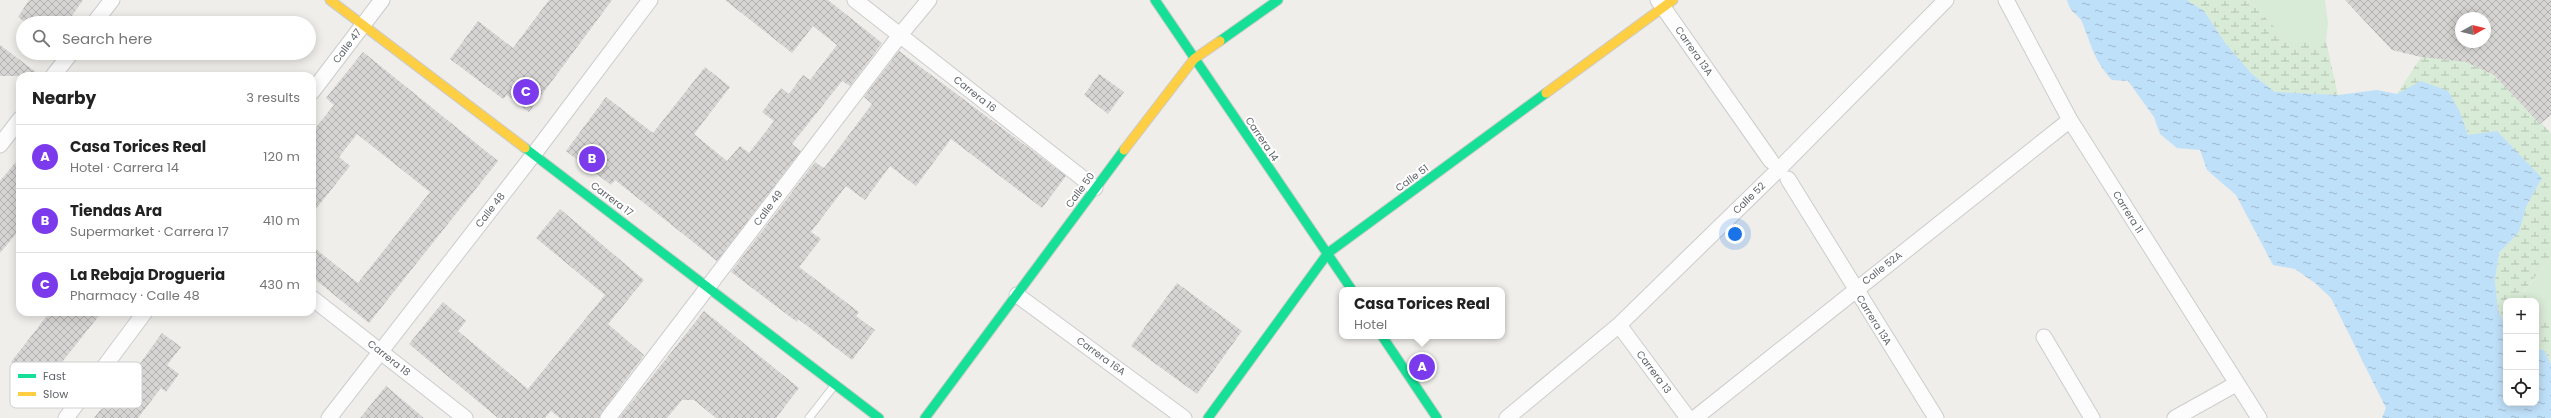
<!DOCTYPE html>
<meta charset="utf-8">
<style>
body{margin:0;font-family:Poppins,sans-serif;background:#f2f2f2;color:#222}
.controls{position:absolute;right:12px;bottom:12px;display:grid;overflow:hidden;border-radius:8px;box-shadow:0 2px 10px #0003}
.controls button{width:36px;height:36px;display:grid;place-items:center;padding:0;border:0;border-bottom:1px solid #e0e0e0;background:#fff;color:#222;font:20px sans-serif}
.compass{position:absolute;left:2455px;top:12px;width:36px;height:36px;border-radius:50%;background:#fff;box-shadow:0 2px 10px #0003;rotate:82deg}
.you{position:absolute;left:1735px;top:234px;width:14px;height:14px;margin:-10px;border:3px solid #fff;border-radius:50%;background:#1a73e8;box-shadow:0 0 0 6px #1a73e833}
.badge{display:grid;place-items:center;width:26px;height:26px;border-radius:50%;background:#7c3aed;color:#fff;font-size:13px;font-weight:700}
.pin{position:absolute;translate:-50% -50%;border:2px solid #fff;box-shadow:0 1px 4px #0006}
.popup{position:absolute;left:1339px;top:287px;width:166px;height:52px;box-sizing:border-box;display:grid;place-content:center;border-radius:8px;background:#fff;filter:drop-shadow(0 1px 3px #0005);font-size:13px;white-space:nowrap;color:#767676}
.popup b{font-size:15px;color:#222}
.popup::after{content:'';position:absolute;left:50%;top:100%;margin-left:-8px;border:8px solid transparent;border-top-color:#fff}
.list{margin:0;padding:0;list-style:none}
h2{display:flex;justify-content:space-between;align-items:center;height:52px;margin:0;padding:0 16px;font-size:17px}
h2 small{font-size:13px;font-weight:400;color:#767676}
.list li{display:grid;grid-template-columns:26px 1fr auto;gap:12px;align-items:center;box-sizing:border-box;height:64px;padding:0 16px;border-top:1px solid #e0e0e0}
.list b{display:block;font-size:15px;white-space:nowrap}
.list p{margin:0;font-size:13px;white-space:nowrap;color:#767676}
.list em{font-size:13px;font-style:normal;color:#767676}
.icon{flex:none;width:22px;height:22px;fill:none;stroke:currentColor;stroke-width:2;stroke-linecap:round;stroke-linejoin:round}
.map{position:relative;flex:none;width:2551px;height:418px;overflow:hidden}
.search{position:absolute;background:#fff;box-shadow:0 2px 10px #0003;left:16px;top:16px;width:300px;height:44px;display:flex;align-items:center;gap:10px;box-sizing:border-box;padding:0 14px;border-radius:22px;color:#767676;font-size:15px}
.panel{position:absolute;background:#fff;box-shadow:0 2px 10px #0003;left:16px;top:72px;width:300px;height:244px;border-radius:12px}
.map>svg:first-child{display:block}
</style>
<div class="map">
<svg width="2551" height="418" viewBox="0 0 2551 418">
<defs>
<pattern id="wetland-marsh" width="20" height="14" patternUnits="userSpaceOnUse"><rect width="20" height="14" fill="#d8ebd6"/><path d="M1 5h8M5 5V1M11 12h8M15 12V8" fill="none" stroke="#b2c2b1"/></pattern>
<pattern id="water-ripples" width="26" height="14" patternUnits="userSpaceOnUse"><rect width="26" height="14" fill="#bfe0f9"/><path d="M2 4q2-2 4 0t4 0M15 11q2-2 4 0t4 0" fill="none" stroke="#9eb9cd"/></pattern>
<pattern id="building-cross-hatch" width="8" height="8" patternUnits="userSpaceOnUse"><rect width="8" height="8" fill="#d6d5d3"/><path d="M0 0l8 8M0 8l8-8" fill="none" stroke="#b1b0af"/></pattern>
</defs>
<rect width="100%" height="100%" fill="#efeeea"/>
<path fill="#d8ebd6" d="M2248,0h77l3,23 -2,18h-38z
M2551,257v66l-15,-12v-10h-7l-6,-8z"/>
<path fill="url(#wetland-marsh)" d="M2187,0h61l40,41h38l12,54 -63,-3 -23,-18 -26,-30 -22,-33z
M2421,57l45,5 28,13 57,58v124l-28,35 6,9h-23v27l-8,-18 -3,-30 4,-27 20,-21 7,-25 16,-29 -74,-43 -8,-23 -63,-18z
M2536,311l15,12v41l-7,-14 -8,-1z"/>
<path fill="url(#water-ripples)" d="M2067,0h120l17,11 22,33 26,30 23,18 63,3 39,-5 20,4 24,-13 27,10 12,21 8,23 29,-4 45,47 -16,29 -7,25 -20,21 -4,27 3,30 8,18v75h30v-54l8,1 7,14v54h-169l4,-10 -55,-110 -16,-15 -20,-14 -22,-4 -37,-70 -29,-25 -7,-20 -23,-2 -17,-14 -6,-17 -26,-36 -16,-1c-19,-21 -20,-34 -30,-58 -4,-9 -11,-7 -15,-22z"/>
<path fill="url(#building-cross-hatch)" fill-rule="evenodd" d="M29,0h54l-16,23h-41l-8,-6z
M549,0h63l-83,112 -22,-17 -4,4 -53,-40 28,-38 35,27z
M725,0h103l54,43 -32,43 -8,-5 -50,63 9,7 -84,110 -102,-81 -4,5 -45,-34 40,-54 47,36 52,-66 25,20 -36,47 33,27 13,-15 9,7 25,-32 -12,-9 19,-24 8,6 14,-19 7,5 27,-35 -24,-19 -21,27z
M2345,0h206v115l-11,9 -46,-49 -28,-13 -45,-5 -29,-7zM2461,18h24v24h-24z
M0,45l41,31h-41z
M899,51l167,125 -24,32 -91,-69 -35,47 -26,-20 -25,34 -19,-14 -35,46 10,7 -22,28 60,45 -3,4 19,14 -23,30 -54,-41 -1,3 -66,-50 84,-110 9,6 48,-64 -8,-7z
M363,52l135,109 -129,162 -57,-46v-31l46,37 72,-91 -73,-58 -18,23 11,9 -38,48v-82l22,-27 -8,-7z
M1099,74l25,18 -16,22 -24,-19z
M20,157v72l-20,24v-72z
M560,209l84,71 -36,44 36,31 -43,58 -2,5h-39l-9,-7 -6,7h-47l-89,-74 34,-42 23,19 -8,10 70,58 77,-94 -69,-57z
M1177,283l65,48 -45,63 -66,-48z
M704,311l95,77 -23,30h-60l-22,-18h-12l-15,18h-48z
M50,312h52l-60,75 -31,-25z
M162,333l19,14 -14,18 12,9 -13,18 -5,-4 -23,30h-44l34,-44 3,2z
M386,386l38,32h-64z"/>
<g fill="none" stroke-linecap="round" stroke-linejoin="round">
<g stroke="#cbcccc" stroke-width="9">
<path id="lane" d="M809,418l25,-32"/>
</g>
<g stroke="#cbcccc" stroke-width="17">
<path id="street" d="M855,0l240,188
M1658,0l113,161
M2006,0l64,120 189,298
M94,23l18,-23
M53,76l18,-23
M312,92l70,-92
M0,145l20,-26
M1788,179l148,239
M1017,295l167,123
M312,298l153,120
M1619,325l69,93
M2044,337l48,81
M66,418l79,-106
M329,418l205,-264 116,-154
M608,418l292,-383 29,-35
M1507,418l112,-93 160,-156 167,-169
M1695,418l375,-298
M2175,418l61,-34"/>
</g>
<g stroke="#cacacb" stroke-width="11">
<path id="fast" d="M1155,0l197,290
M1220,41l58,-41
M525,148l354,270
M1382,336l55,82
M925,418l199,-268
M1208,418l120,-165 218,-160"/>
</g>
<g stroke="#cacacb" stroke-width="11">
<path id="slow" d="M330,0l195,148
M1546,93l127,-93
M1124,150l70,-91 26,-18"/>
</g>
<use href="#lane" stroke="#fdfcfc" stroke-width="7"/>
<use href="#street" stroke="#fdfcfc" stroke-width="15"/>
<use href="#fast" stroke="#16e098" stroke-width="9"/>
<use href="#slow" stroke="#ffcf43" stroke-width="9"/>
</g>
<g text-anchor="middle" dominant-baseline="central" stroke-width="4" stroke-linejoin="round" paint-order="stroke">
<g font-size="10" fill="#5f6368" stroke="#fff">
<text transform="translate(347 46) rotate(-53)">Calle 47</text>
<text transform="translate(1694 51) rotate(55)">Carrera 13A</text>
<text transform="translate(975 94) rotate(38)">Carrera 16</text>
<text transform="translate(1262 139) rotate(56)">Carrera 14</text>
<text transform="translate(1412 178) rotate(-36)">Calle 51</text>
<text transform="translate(1080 190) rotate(-54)">Calle 50</text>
<text transform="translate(1749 198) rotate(-44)">Calle 52</text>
<text transform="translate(612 199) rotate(37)">Carrera 17</text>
<text transform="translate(768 208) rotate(-53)">Calle 49</text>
<text transform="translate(490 210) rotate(-52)">Calle 48</text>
<text transform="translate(2128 212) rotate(58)">Carrera 11</text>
<text transform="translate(1882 268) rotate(-38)">Calle 52A</text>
<text transform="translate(1874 320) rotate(58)">Carrera 13A</text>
<text transform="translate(1101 356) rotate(36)">Carrera 16A</text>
<text transform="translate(389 358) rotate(38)">Carrera 18</text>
<text transform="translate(1654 372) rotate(53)">Carrera 13</text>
</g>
</g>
<rect x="10" y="362" width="132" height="46" rx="6" fill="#fff" stroke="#cfd0d2" stroke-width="1"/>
<rect x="18" y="374" width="18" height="4" fill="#16e098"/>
<rect x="18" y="392" width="18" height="4" fill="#ffcf43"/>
<g font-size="11" fill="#5f6368">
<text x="43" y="380">Fast</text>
<text x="43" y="398">Slow</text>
</g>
</svg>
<div class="controls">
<button>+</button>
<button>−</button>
<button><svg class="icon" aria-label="locate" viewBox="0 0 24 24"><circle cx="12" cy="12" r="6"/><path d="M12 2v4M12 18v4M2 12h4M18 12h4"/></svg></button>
</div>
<svg class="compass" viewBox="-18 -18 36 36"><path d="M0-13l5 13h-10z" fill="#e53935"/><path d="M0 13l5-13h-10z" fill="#767676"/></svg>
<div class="you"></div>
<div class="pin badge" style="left:1422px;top:367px">A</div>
<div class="popup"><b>Casa Torices Real</b>Hotel</div>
<div class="pin badge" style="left:592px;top:159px">B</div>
<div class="pin badge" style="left:526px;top:92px">C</div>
<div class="search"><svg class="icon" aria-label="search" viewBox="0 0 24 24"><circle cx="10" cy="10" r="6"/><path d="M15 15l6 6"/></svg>Search here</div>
<section class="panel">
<h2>Nearby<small>3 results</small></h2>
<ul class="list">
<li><span class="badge">A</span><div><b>Casa Torices Real</b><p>Hotel · Carrera 14</p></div><em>120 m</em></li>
<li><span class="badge">B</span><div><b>Tiendas Ara</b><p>Supermarket · Carrera 17</p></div><em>410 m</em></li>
<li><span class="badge">C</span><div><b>La Rebaja Drogueria</b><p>Pharmacy · Calle 48</p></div><em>430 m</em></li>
</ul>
</section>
</div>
